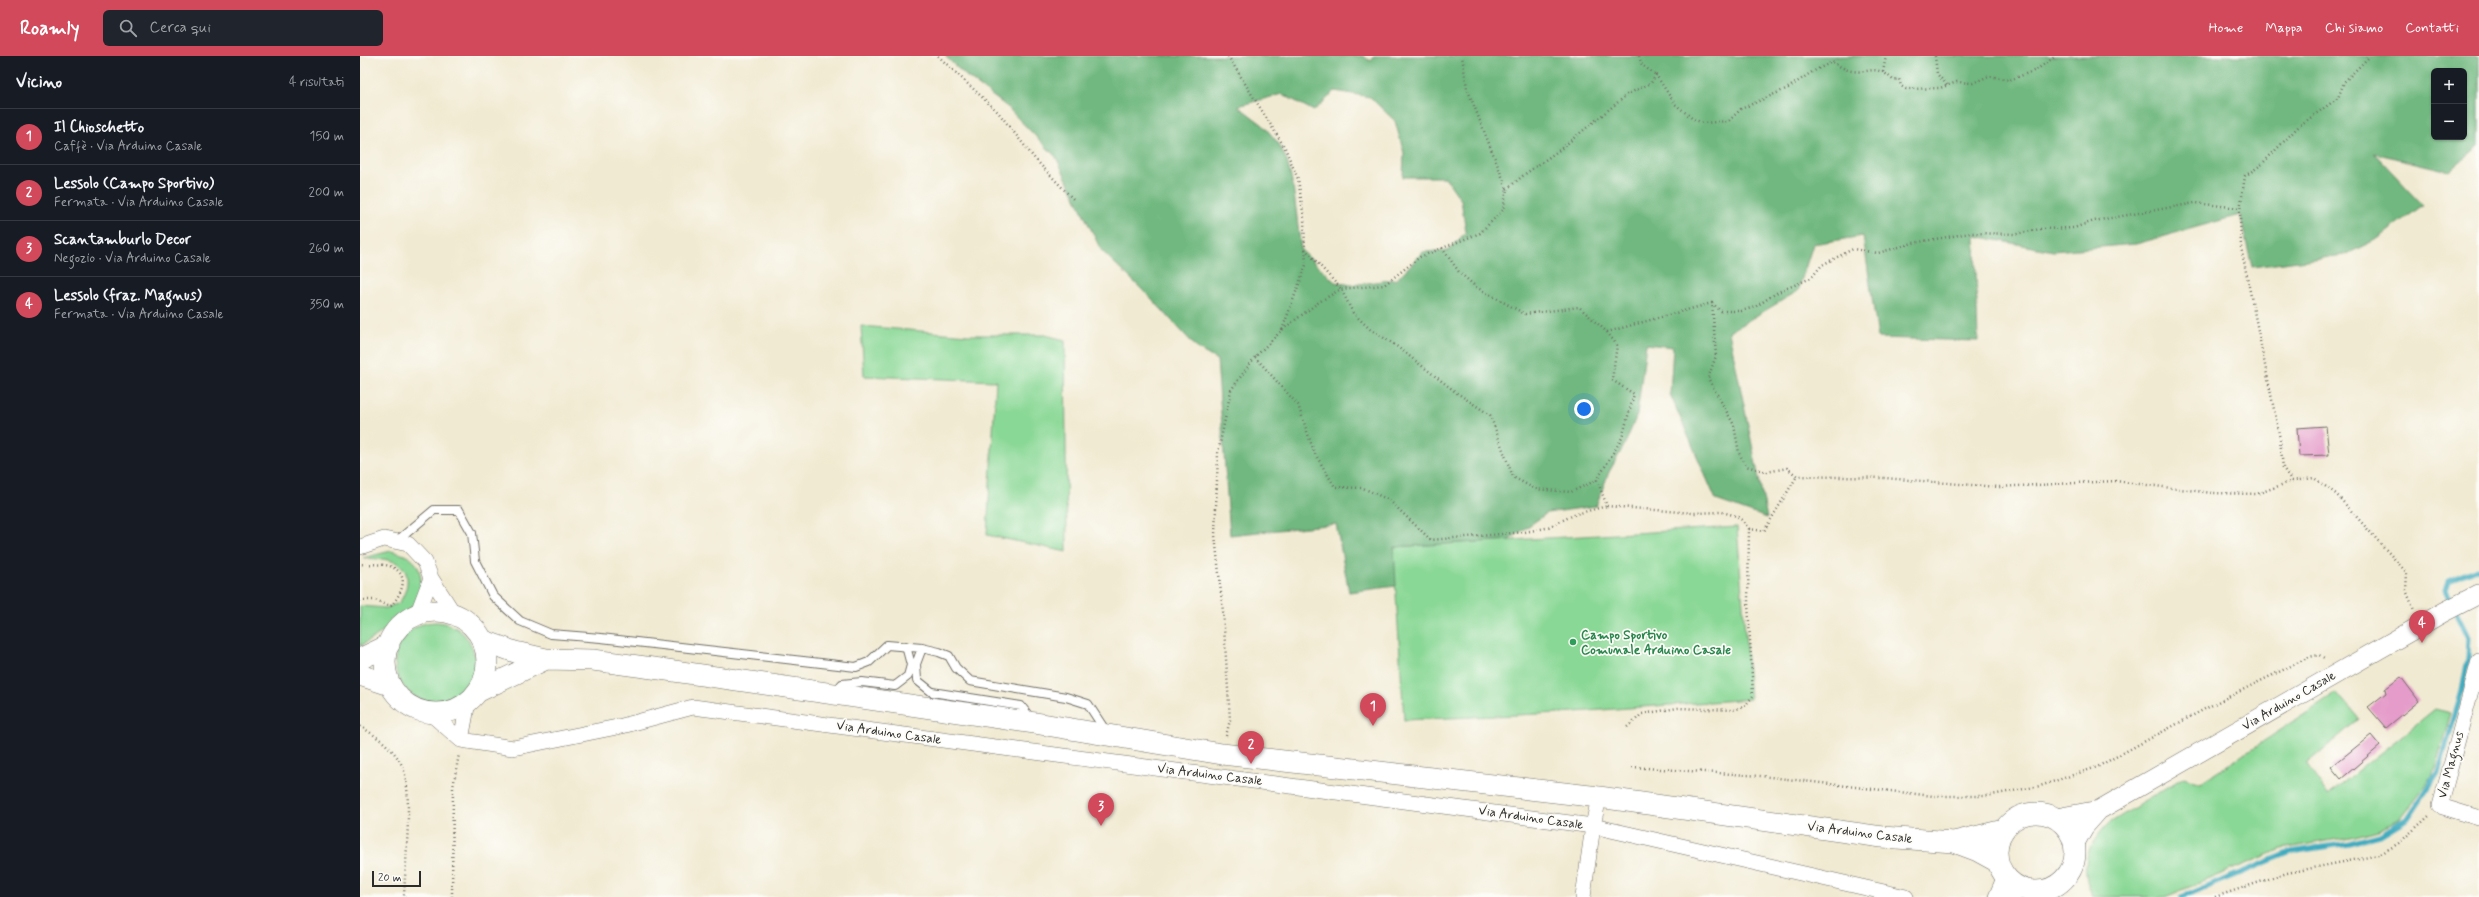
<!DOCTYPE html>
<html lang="it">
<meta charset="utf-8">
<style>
body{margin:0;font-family:Mynerve,sans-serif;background:#20242c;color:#f1f3f6}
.controls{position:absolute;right:12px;top:12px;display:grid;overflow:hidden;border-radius:6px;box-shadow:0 1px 3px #0004}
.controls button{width:36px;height:36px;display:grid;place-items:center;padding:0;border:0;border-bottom:1px solid #363941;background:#171b24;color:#f1f3f6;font:20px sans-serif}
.scale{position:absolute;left:12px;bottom:10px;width:49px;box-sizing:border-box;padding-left:4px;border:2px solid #2b2b2b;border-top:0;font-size:11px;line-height:14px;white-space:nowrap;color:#2b2b2b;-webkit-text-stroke:3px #fdfcf7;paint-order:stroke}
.you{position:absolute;left:1224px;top:353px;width:14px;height:14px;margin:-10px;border:3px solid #fff;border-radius:50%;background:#1a73e8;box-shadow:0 0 0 6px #1a73e833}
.badge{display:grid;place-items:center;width:26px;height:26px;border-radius:50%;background:#d1495b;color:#fff;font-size:13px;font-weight:700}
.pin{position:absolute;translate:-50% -33px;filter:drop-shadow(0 1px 2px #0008)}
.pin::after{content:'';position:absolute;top:21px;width:14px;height:12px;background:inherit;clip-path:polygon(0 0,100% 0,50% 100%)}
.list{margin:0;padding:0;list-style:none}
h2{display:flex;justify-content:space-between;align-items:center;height:52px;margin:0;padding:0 16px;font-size:17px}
h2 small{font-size:13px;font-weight:400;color:#9ea1a6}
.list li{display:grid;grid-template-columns:26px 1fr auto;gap:12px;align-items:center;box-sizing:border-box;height:56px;padding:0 16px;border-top:1px solid #363941}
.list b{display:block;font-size:15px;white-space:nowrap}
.list p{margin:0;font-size:13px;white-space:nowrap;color:#9ea1a6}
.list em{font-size:13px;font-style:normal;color:#9ea1a6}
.icon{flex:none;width:22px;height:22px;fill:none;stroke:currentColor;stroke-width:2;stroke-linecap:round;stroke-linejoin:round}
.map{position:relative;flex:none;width:2119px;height:841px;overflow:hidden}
header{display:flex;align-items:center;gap:24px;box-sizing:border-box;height:56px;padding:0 20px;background:#d1495b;color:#fff}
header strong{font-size:19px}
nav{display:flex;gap:22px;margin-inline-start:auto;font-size:14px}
.search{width:280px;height:36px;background:#20242c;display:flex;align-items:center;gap:10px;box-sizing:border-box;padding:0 14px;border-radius:6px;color:#9ea1a6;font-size:15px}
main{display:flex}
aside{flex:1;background:#171b24}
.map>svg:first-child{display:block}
</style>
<header>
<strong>Roamly</strong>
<div class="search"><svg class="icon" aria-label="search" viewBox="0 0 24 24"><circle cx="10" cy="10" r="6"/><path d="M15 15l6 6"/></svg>Cerca qui</div>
<nav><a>Home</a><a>Mappa</a><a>Chi siamo</a><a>Contatti</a></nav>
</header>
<main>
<aside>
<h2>Vicino<small>4 risultati</small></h2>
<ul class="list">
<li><span class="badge">1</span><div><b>Il Chioschetto</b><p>Caffè · Via Arduino Casale</p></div><em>150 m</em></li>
<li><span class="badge">2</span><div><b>Lessolo (Campo Sportivo)</b><p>Fermata · Via Arduino Casale</p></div><em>200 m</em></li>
<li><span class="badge">3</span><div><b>Scantamburlo Decor</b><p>Negozio · Via Arduino Casale</p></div><em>260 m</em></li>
<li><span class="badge">4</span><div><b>Lessolo (fraz. Magnus)</b><p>Fermata · Via Arduino Casale</p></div><em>350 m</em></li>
</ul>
</aside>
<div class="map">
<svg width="2119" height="841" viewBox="0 0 2119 841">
<rect width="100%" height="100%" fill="#fdfcf7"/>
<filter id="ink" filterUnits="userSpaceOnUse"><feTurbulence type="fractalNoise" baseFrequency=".025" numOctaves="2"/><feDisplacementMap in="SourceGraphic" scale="8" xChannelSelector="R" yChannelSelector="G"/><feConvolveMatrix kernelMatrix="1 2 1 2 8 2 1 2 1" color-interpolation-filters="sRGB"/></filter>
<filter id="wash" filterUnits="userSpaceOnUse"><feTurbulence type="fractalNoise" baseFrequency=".012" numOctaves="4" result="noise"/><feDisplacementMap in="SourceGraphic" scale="16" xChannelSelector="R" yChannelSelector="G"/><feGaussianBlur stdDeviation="0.9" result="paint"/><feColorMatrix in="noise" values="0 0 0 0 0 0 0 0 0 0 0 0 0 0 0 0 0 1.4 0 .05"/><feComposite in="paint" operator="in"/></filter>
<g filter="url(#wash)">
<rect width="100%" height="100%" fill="#f1ead2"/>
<path fill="#8ad896" stroke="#5a8260" d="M501,270l107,9h77l20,5 2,212 -80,-17 9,-154 -132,-5z
M1377,471l13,172 -189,14 -157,7 -11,-173z
M31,495c13,3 26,7 29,23 1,5 2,12 1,18 -4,17 -46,46 -61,54v-40l26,2 13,-5c10,-14 14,-36 -7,-42 -9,-3 -20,-2 -29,-3z
M35 606a40 40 0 1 1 80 0a40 40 0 1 1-80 0Z
M1977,637l22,26 -53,45 22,31 107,-86 16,4 -19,64 -33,43 -21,10 -23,6 -73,13 -117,48h-72c-14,-29 -7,-51 15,-73l76,-47 16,6z"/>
<path fill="#6fb87f" stroke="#4d7255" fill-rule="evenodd" d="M585,0h418l7,5 4,-5h1105v90l-30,25 -75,-18 49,52 -44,33 -34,17 -93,12 -12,-52 -104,29 -83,7 -78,-15 3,105 -100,-3 -15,-102 -50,8 -15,47 -69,41 38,186 -51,-18 -46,-106 3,-47 -27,-3 -9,71 -12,29 -16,28 -13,34 -49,7 -38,27 -115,7 2,39 -47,6 -13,-68 -106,11 -13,-175 -19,-11 -46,-50 -51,-49 -45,-93 -50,-51 -40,-30zM2074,15h30v66h-30zM975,35l35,6 25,24 9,32 -1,24h42l16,23 5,32 -17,18 -26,2 -26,27 -45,6 -17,-3 -34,-32 -8,-65 -6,-24 -8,-17 -16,-19 -25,-19 44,-12 32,17z"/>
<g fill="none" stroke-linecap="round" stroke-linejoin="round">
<path stroke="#41acc0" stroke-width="5" d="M1822,841l109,-45 58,-9 31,-8 28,-17 30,-45 24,-82 6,-33 1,-20 -24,-48 3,-9 31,-13"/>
</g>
<g id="blocks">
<path fill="#e59cca" d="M1966,370l3,29 -30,1 -2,-28z
M2041,621l18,24 -33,27 -18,-21 18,-14 -1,-4z
M2011,679l9,11 -39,33 -10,-12z"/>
</g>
</g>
<g filter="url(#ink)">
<use href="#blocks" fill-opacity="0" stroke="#706e65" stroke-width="1"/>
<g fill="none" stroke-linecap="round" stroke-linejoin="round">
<g stroke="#706e65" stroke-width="10">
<path id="service" d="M37,485l37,-31h25l13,23 3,28 18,35 27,25 31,13 50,4 255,29 13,-5 18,-17 35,3 17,4 10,4 7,12 14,13 96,16 22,7 19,29
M562,592l-6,16 1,16 15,12 89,14 11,14
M475,637l7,-9 20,-2 33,4 13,-10 3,-11 -5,-19"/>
</g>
<g stroke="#706e65" stroke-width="16">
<path id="minor" d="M0,491l24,-8 24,5 17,18 6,16 23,36
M57,559l14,-37
M2119,605l-39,145 39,12
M70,657l31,27
M101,684l52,8 109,-22 71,-19 900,119 6,-29
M101,684l7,-38
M1223,841l10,-71 313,71
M1636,841l9,-21
M1645,841l21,-7"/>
</g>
<g stroke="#706e65" stroke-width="20">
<path id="tertiary" d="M1696,762l43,-8
M1714,789l10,-18 15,-17 345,-198 35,-18"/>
</g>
<g stroke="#706e65" stroke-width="22">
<path id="secondary" d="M25 606a51 51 0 1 1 102 0a51 51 0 1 1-102 0Z
M122,584l33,12 31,7 47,1 67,9 375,54 187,31 377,43 283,40 72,5 24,9 20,11
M0,603l29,-14
M0,619l30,10
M117,636l69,-33
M1637 796a39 39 0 1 1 78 0a39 39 0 1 1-78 0Z
M1594,786l50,-12"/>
</g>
<path stroke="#706e65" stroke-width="2.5" stroke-dasharray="1 3" stroke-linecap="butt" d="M578,0l60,56 37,47 38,40
M868,0l57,92 13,31 6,39 1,31 36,40 12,24 17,16 25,16 62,48 33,22 23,62 22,12 36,3 26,-12
M1279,0l3,9 14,10
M1575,0l2,18 11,12
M1523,16l3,-16
M1147,133l18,-15 33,-23 70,-57 23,-11 5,-8 19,29 18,15 10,4 26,-2 12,-12 47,-21 24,-16 20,-10c6,3 13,8 20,9 18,3 24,-8 41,9l6,-1 2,7 5,3 34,-1 17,-6 16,1 16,-7 21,4 26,-10 20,-14
M1082,192l17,24 17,15 49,27 54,-7 28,25 105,-29 4,53 -8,22 26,47 5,28 7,13 21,6 20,-4 10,8 87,2 114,9 117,-6 97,12 45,1 35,-13 22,-3 22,16 71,79 -1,17 8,20
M1352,247l9,8h20l14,-4 23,-15 33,-14 11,-13 31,-16 25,4 35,-10 57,-10 46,1 24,-5 34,-1 20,-7 101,-18 45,5
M922,274l24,-65 -1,-16
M1247,276l10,13 -5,35 22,14 -12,44 -25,42 10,26 86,7 29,-1 15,4 6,5 6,8 -1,74 5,93 -9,11 -11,3 -55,-2 -36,6 -17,15
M895,301l43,48 16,47 21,35 28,1 26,12 42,40 94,-8 21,-4 30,-14 31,-8
M1932,425l-9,-13 -3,-29 -39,-192 -1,-37 5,-34 16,-11 38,-39 39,-28 6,-16 26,-26
M1389,473l15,2 33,-55
M0,544h15l16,6c10,-12 20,-30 1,-39 -8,-4 -23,-2 -32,-3
M0,670c16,10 36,23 43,42 10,26 2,98 1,129
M866,680l4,-16 -7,-108 -8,-77 3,-82 13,-63 24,-33 27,-27 37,-28 22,-13 43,-4 36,-28 60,-24 23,-23 4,-21 -40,-101 -5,-32
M1272,711l129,9 172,20h53l54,-10 57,-19 119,-64 93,-46 10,-2 7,4
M92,841l1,-110 6,-33
M1855,841l72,-24 92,-18 20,-12 30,-27"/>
<use href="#service" stroke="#fff" stroke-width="8"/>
<use href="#minor" stroke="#fff" stroke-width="15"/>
<use href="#tertiary" stroke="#fff" stroke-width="19"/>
<use href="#secondary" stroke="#fff" stroke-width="21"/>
</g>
</g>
<circle fill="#2e9e5b" stroke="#fdfcf7" stroke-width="1.5" cx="1213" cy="586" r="4"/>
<g text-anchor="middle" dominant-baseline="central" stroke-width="3.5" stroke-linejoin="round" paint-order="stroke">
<g font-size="13" font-weight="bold" fill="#27864d" stroke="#fdfcf7" text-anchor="start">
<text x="1221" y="579">Campo Sportivo<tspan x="1221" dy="15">Comunale Arduino Casale</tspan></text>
</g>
<g font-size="13" fill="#2b2b2b" stroke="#fdfcf7">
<text transform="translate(1929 645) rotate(-30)">Via Arduino Casale</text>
<text transform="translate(529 677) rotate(8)">Via Arduino Casale</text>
<text transform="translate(2091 709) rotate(-75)">Via Magnus</text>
<text transform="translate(850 719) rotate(7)">Via Arduino Casale</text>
<text transform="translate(1171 762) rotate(8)">Via Arduino Casale</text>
<text transform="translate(1500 777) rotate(7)">Via Arduino Casale</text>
</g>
</g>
</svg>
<div class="controls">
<button>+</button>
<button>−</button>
</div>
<div class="scale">20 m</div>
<div class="you"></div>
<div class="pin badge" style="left:1013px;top:670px">1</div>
<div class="pin badge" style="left:891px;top:708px">2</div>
<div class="pin badge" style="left:741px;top:770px">3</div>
<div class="pin badge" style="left:2062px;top:587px">4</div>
</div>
</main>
